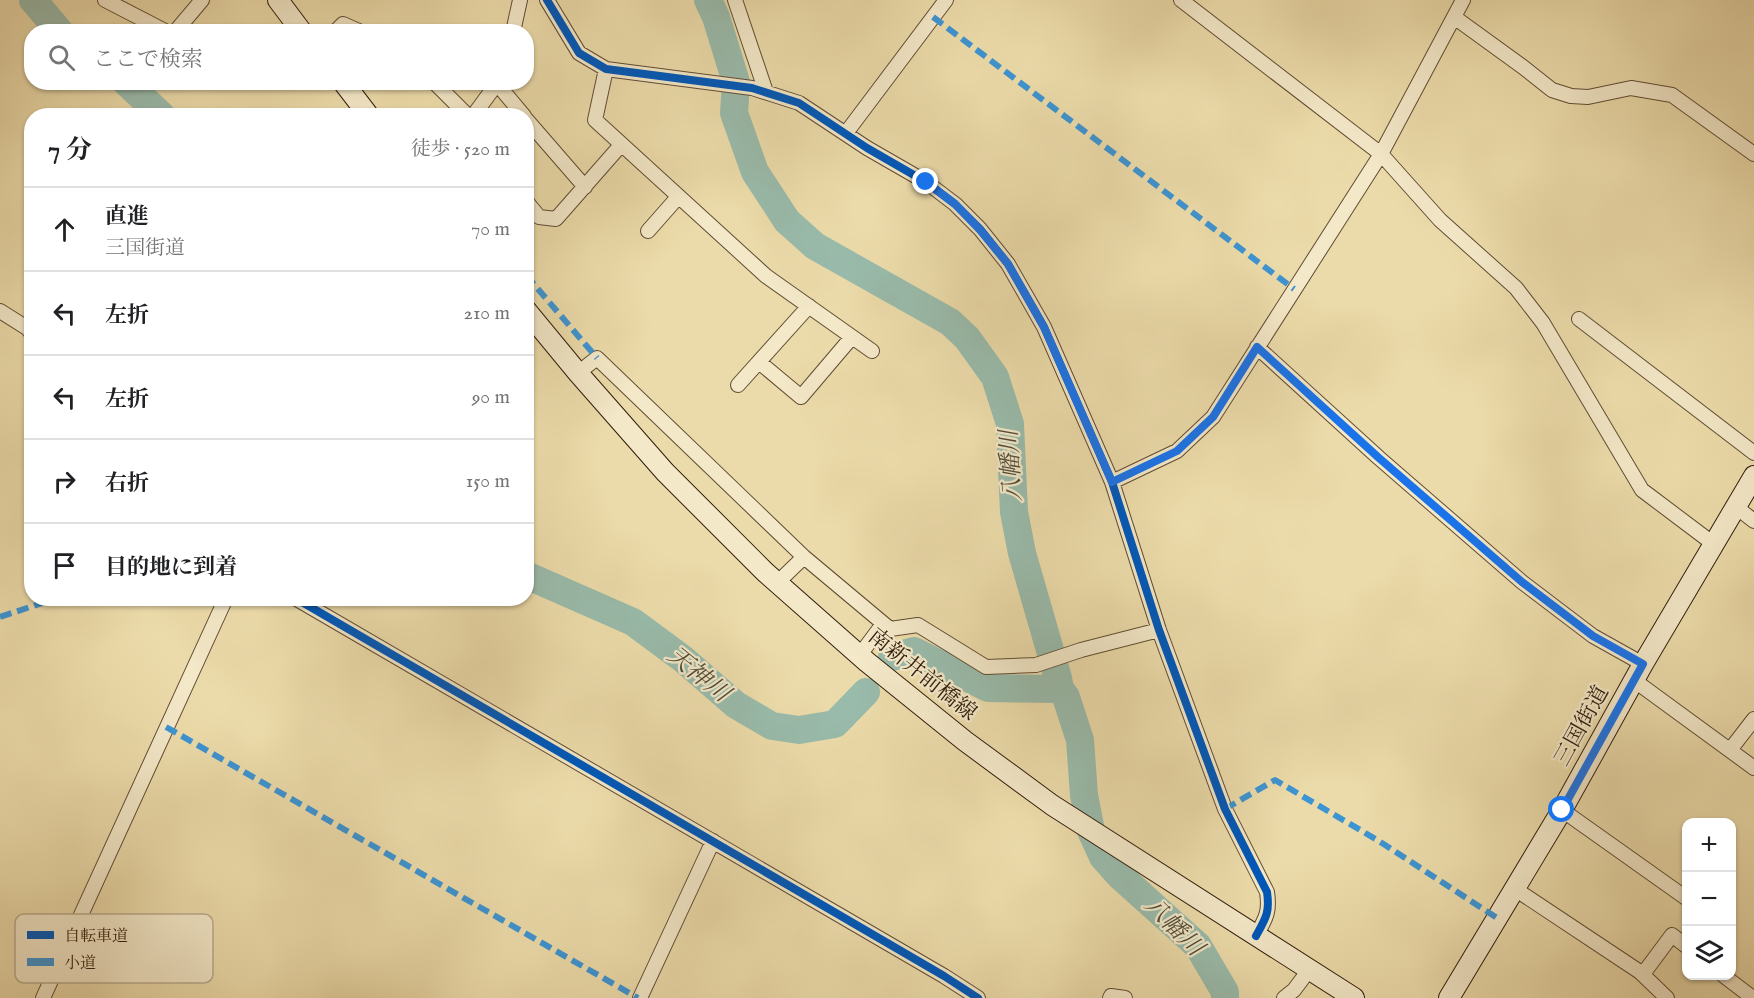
<!DOCTYPE html>
<html lang="ja">
<meta charset="utf-8">
<style>
body{margin:0;font-family:"IM FELL English","Noto Serif JP",serif;background:#f6f6f6;color:#202124}
.controls{position:absolute;right:18px;bottom:18px;display:grid;overflow:hidden;border-radius:12px;box-shadow:0 2px 4px #0004}
.controls button{width:54px;height:54px;display:grid;place-items:center;padding:0;border:0;border-bottom:2px solid #e0e0e0;background:#fff;color:#202124;font:30px sans-serif}
.stop{position:absolute;width:18px;height:18px;margin:-14px;border:4px solid #1a73e8;border-radius:50%;background:#fff}
.stop.end{background:#1a73e8;border-color:#fff;box-shadow:0 2px 6px #0008}
.list{margin:0;padding:0;list-style:none}
h2{display:flex;justify-content:space-between;align-items:center;height:78px;margin:0;padding:0 24px;font-size:26px}
h2 small{font-size:20px;font-weight:400;color:#757577}
.list li{display:grid;grid-template-columns:39px 1fr auto;gap:18px;align-items:center;box-sizing:border-box;height:84px;padding:0 24px;border-top:2px solid #e0e0e0}
.list b{display:block;font-size:22px;white-space:nowrap}
.list p{margin:0;font-size:20px;white-space:nowrap;color:#757577}
.list em{font-size:20px;font-style:normal;color:#757577}
.icon{flex:none;width:33px;height:33px;fill:none;stroke:currentColor;stroke-width:2;stroke-linecap:round;stroke-linejoin:round}
.map{position:relative;flex:none;width:1754px;height:998px;overflow:hidden}
.search{position:absolute;background:#fff;box-shadow:0 2px 4px #0004;left:24px;top:24px;width:510px;height:66px;display:flex;align-items:center;gap:15px;box-sizing:border-box;padding:0 21px;border-radius:24px;color:#757577;font-size:22px}
.panel{position:absolute;background:#fff;box-shadow:0 2px 4px #0004;left:24px;top:108px;width:510px;height:498px;border-radius:24px}
.map>svg:first-child{display:block}
</style>
<div class="map">
<svg width="1754" height="998" viewBox="0 0 1754 998">
<rect width="100%" height="100%" fill="#ecdbaa"/>
<filter id="stains"><feTurbulence type="fractalNoise" baseFrequency=".00333" numOctaves="4"/><feColorMatrix values="0 0 0 0 .2 0 0 0 0 .09 0 0 0 0 .02 0 0 0 .5 -.17"/></filter>
<radialGradient id="worn" r=".72"><stop offset=".6" stop-color="#630" stop-opacity="0"/><stop offset="1" stop-color="#630" stop-opacity=".3"/></radialGradient>
<g fill="none" stroke-linecap="round" stroke-linejoin="round">
<path stroke="#99bbab" stroke-width="28" d="M33,0l27,32
M708,0l8,17 20,65 -2,31 21,59 32,49 28,25 135,76 17,16 28,39 15,47 4,88 8,41 36,125 2,11 6,8 14,43 4,55 7,36 12,26 16,18 79,71 27,46v6
M126,82l36,34
M526,575l107,47 50,37 53,46 36,21 27,4 36,-6 31,-32
M892,657l22,-6 74,37 72,1"/>
<g stroke="#604c33" stroke-width="16">
<path id="street" d="M105,0l62,32
M547,0l32,53 27,16 146,19 47,15 68,45 59,34 29,22 25,25 28,35 36,63 68,155 47,148 66,179 42,83c3,20 -1,26 -11,44
M735,0l31,92
M1181,0l200,154 59,66 76,68 27,35 99,167 73,55
M1454,17l69,50 29,23 19,6 17,1 43,-9 41,7 82,59
M175,32l27,-32
M335,32l8,-8 18,8
M513,32l7,-32
M606,69l-11,51 171,156 106,75
M434,82l34,34
M498,85l26,31
M473,116l25,-34
M526,119l59,68
M846,133l100,-133
M526,201l13,16 17,2 65,-74
M648,231l30,-34
M0,311l27,17 5,6
M1579,319l175,134
M1257,347l122,111 143,124 71,54 50,28
M759,362l42,35 51,-60
M578,373l19,-15 207,199 86,72 28,-4 68,42 50,-2 45,-15 78,-20
M738,385l71,-79
M1112,482l65,-31 36,-34 168,-263 82,-154
M1736,507l18,14
M777,583l27,-26
M295,598l649,378 34,22
M859,656l24,-32
M1635,681l119,87
M1730,750l24,-31
M1562,810l124,88
M1515,889l125,83 27,26
M1643,974l29,-39 14,11
M1724,976l29,22
M43,998l183,-400
M640,998l73,-157
M1110,998l1,-2 14,2
M1284,998l10,-8 15,-20"/>
</g>
<g stroke="#311c0b" stroke-width="22">
<path id="secondary" d="M278,0l24,32
M343,82l26,34
M526,310l52,63 87,99 100,100 102,90 98,79 87,64 302,193
M1449,998l113,-188 81,-146 111,-188"/>
</g>
<use href="#street" stroke="#f3e8c8" stroke-width="14"/>
<use href="#secondary" stroke="#f3e8c8" stroke-width="20"/>
<path stroke="#3d94d2" stroke-width="6" stroke-dasharray="12 6" stroke-linecap="butt" d="M933,17l361,272
M526,275l71,83
M0,617l57,-19
M166,727l472,271
M1225,809l50,-29 104,61 118,77"/>
<g stroke="#f3e8c8" stroke-width="11">
<path id="cycleway" d="M547,0l32,53 27,16 146,19 47,15 68,45 59,34 29,22 25,25 28,35 36,63 68,155 47,148 66,179 42,83c3,20 -1,26 -11,44
M295,598l649,378 34,22"/>
</g>
<use href="#cycleway" stroke="#0057b8" stroke-width="8"/>
</g>
<g fill="none" stroke-linecap="round" stroke-linejoin="round">
<path stroke="#1a73e8" stroke-width="8" d="M926,182l29,22 25,26 28,34 36,63 68,155 65,-31 36,-34 44,-70 122,111 143,124 71,54 50,28 -81,146"/>
</g>
<g text-anchor="middle" dominant-baseline="central" stroke-width="4.5" stroke-linejoin="round" paint-order="stroke">
<g font-size="22" fill="#311c0b" stroke="#f3e8c8">
<text transform="translate(922 675) rotate(39)">南新井前橋線</text>
<text transform="translate(1582 726) rotate(-61)">三国街道</text>
</g>
<g font-size="24" font-style="italic" fill="#504c3b" stroke="#f3e8c8">
<text transform="translate(1012 466) rotate(-94)">八幡川</text>
<text transform="translate(698 675) rotate(39)">天神川</text>
<text transform="translate(1173 927) rotate(45)">八幡川</text>
</g>
</g>
<rect x="15" y="914" width="198" height="69" rx="9" fill="#f3e8c8" stroke="#b9ab8f" stroke-width="1.5"/>
<rect x="27" y="931" width="27" height="8" fill="#0057b8"/>
<rect x="27" y="958" width="27" height="8" fill="#3d94d2"/>
<g font-size="16" fill="#311c0b">
<text x="64" y="941">自転車道</text>
<text x="64" y="968">小道</text>
</g>
<rect width="100%" height="100%" filter="url(#stains)"/>
<rect width="100%" height="100%" fill="url(#worn)"/>
</svg>
<div class="controls">
<button>+</button>
<button>−</button>
<button><svg class="icon" aria-label="layers" viewBox="0 0 24 24"><path d="M12 4l9 5-9 5-9-5zM3 14l9 5 9-5"/></svg></button>
</div>
<div class="stop" style="left:1562px;top:810px"></div>
<div class="stop end" style="left:926px;top:182px"></div>
<div class="search"><svg class="icon" aria-label="search" viewBox="0 0 24 24"><circle cx="10" cy="10" r="6"/><path d="M15 15l6 6"/></svg>ここで検索</div>
<section class="panel">
<h2>7 分<small>徒歩 · 520 m</small></h2>
<ul class="list">
<li><svg class="icon" aria-label="ahead" viewBox="0 0 24 24"><path d="M12 20V5M6 11l6-6 6 6"/></svg><div><b>直進</b><p>三国街道</p></div><em>70 m</em></li>
<li><svg class="icon" aria-label="left" viewBox="0 0 24 24"><path d="M17 20v-9H6M10 6l-5 5 5 5"/></svg><div><b>左折</b></div><em>210 m</em></li>
<li><svg class="icon" aria-label="left" viewBox="0 0 24 24"><path d="M17 20v-9H6M10 6l-5 5 5 5"/></svg><div><b>左折</b></div><em>90 m</em></li>
<li><svg class="icon" aria-label="right" viewBox="0 0 24 24"><path d="M7 20v-9h11M14 6l5 5-5 5"/></svg><div><b>右折</b></div><em>150 m</em></li>
<li><svg class="icon" aria-label="arrive" viewBox="0 0 24 24"><path d="M6 21V4h12l-3 4 3 4H6"/></svg><div><b>目的地に到着</b></div></li>
</ul>
</section>
</div>
